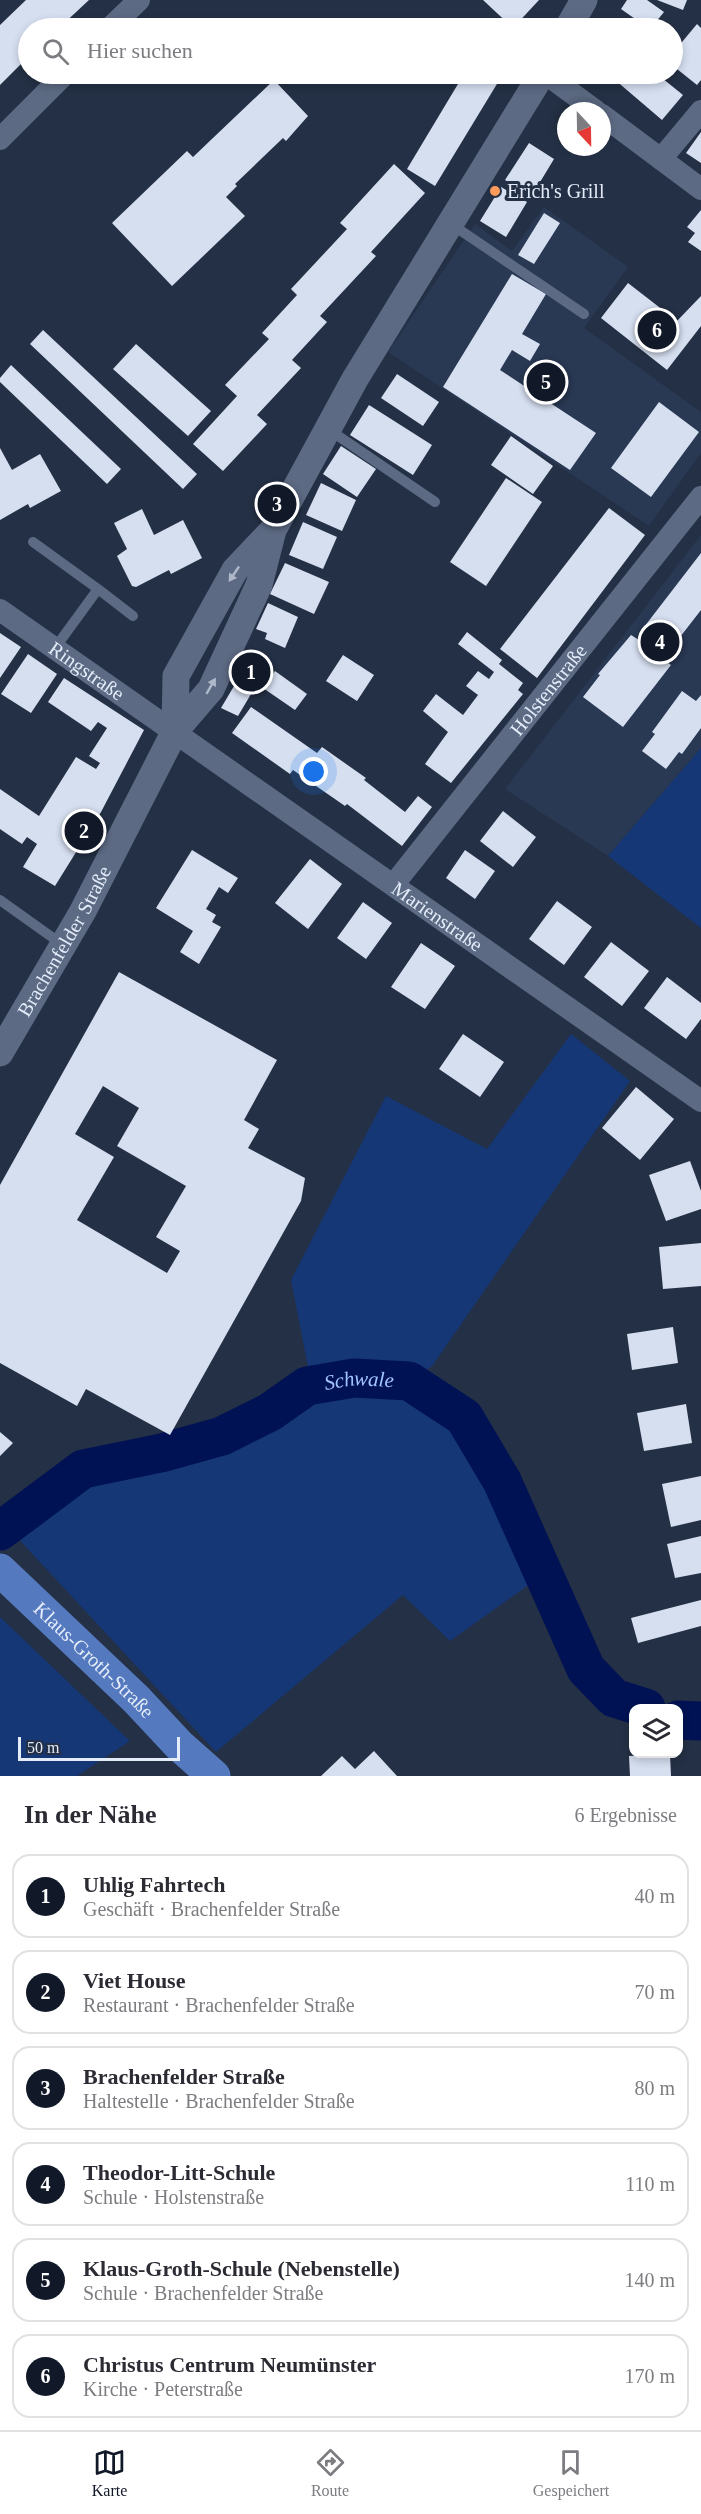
<!DOCTYPE html>
<html lang="de">
<meta charset="utf-8">
<style>
body{margin:0;font-family:"Times New Roman",serif;background:#f2f2f3;color:#2b2b33}
.controls{position:absolute;right:18px;bottom:18px;display:grid;overflow:hidden;border-radius:12px;box-shadow:0 3px 9px #0003}
.controls button{width:54px;height:54px;display:grid;place-items:center;padding:0;border:0;border-bottom:2px solid #e1e1e2;background:#fff;color:#2b2b33;font:30px sans-serif}
.compass{position:absolute;left:557px;top:102px;width:54px;height:54px;border-radius:50%;background:#fff;box-shadow:0 3px 9px #0003;rotate:158deg}
.scale{position:absolute;left:18px;bottom:15px;width:162px;box-sizing:border-box;padding-left:6px;border:3px solid #e4ecfa;border-top:0;font-size:16px;line-height:21px;white-space:nowrap;color:#e4ecfa;-webkit-text-stroke:4px #243045;paint-order:stroke}
.you{position:absolute;left:314px;top:772px;width:21px;height:21px;margin:-15px;border:4px solid #fff;border-radius:50%;background:#1a73e8;box-shadow:0 0 0 9px #1a73e833}
.badge{display:grid;place-items:center;width:39px;height:39px;border-radius:50%;background:#111827;color:#fff;font-size:20px;font-weight:700}
.pin{position:absolute;translate:-50% -50%;border:3px solid #fff;box-shadow:0 2px 6px #0006}
.list{margin:0;padding:0;list-style:none}
h2{display:flex;justify-content:space-between;align-items:center;height:78px;margin:0;padding:0 24px;font-size:26px}
h2 small{font-size:20px;font-weight:400;color:#7c7c81}
.list li{display:grid;grid-template-columns:39px 1fr auto;gap:18px;align-items:center;box-sizing:border-box;height:84px;margin:0 12px 12px;padding:0 12px;border:2px solid #e1e1e2;border-radius:18px}
.list b{display:block;font-size:22px;white-space:nowrap}
.list p{margin:0;font-size:20px;white-space:nowrap;color:#7c7c81}
.list em{font-size:20px;font-style:normal;color:#7c7c81}
.icon{flex:none;width:33px;height:33px;fill:none;stroke:currentColor;stroke-width:2;stroke-linecap:round;stroke-linejoin:round}
.map{position:relative;flex:none;width:701px;height:1776px;overflow:hidden}
.search{position:absolute;background:#fff;box-shadow:0 3px 9px #0003;left:18px;right:18px;top:18px;height:66px;display:flex;align-items:center;gap:15px;box-sizing:border-box;padding:0 21px;border-radius:33px;color:#7c7c81;font-size:22px}
.sheet{height:654px;background:#fff}
nav{display:flex;justify-content:space-around;align-items:center;box-sizing:border-box;height:84px;border-top:2px solid #e1e1e2;background:#fff;font-size:16px;color:#7c7c81}
nav a{display:grid;justify-items:center;gap:3px}
nav .on{color:#111827}
.map>svg:first-child{display:block}
</style>
<div class="map">
<svg width="701" height="1776" viewBox="0 0 701 1776">
<rect width="100%" height="100%" fill="#243045"/>
<path fill="#293853" d="M544,207l84,60 -44,61 117,84v41l-52,73 -261,-174 87,-128 37,27z
M701,535v213l-93,108 -103,-67z"/>
<path fill="#153776" d="M701,748v180l-93,-72z
M571,1034l59,47 -198,285 -22,15 54,36 38,64 42,93 -94,67 -47,-46 -187,157 -216,-233v-4l89,-60 77,-10 58,-16 85,-57 -18,-92 95,-184 101,53z
M0,1617l130,124 -53,35h-77z"/>
<g fill="none" stroke-linecap="round" stroke-linejoin="round">
<g stroke="#001254" stroke-width="39">
<path id="s1" d="M0,1531l83,-62 78,-16 61,-17 48,-24 37,-26 47,-8 55,3 55,36 38,64 84,188 28,29 32,10"/>
<path d="M678,1720l23,1"/>
</g>
</g>
<path fill="#d6dff0" fill-rule="evenodd" d="M26,0h63l-30,28h-31v29l-28,28v-60z
M483,0h56l-26,28z
M627,0h20l17,12 -13,16h-3l-27,-19z
M657,0h30l-4,10z
M697,24l4,4v52l-4,5 -25,-20v-11z
M464,74h39l-68,112 -28,-17z
M618,74h39l26,21 -21,25 -48,-41z
M274,80l34,36 -22,25 -3,-3 -48,46 2,2 -11,11 19,19 -73,70 -60,-63 75,-72 6,6z
M701,132v31l-15,-10z
M529,143l25,16 -23,38 -26,-17z
M394,164l31,29 -54,59 5,4 -56,60 7,6 -35,38 9,8 -44,47 10,9 -44,47 -30,-27 44,-48 -12,-11 44,-46 -7,-6 35,-38 -6,-6 56,-60 -7,-6z
M501,187l26,15 -21,35 -26,-16z
M701,210v41l-13,-9 7,-9 -8,-6z
M544,213l16,10 -26,41 -16,-9z
M512,274l34,20 -24,40 18,10 -10,17 -18,-11 -12,20 96,63 -26,37 -127,-83z
M628,283l49,38 24,-25v30l-34,44 -66,-52z
M43,330l154,144 -14,15 -153,-145z
M136,344l75,67 -23,25 -75,-67z
M11,365l110,104 -14,15 -107,-102v-4z
M397,374l42,28 -16,24 -42,-28z
M659,402l40,30 -48,65 -40,-29z
M369,405l63,40 -19,30 -63,-40z
M511,436l42,30 -20,28 -42,-29z
M341,446l35,23 -19,28 -34,-23z
M0,448l12,22 28,-16 21,37 -31,17 -2,-4 -28,16z
M506,478l36,24 -56,84 -36,-24z
M321,483l35,17 -14,31 -36,-16z
M609,508l36,27 -108,143 -37,-29z
M142,509l12,26 29,-15 19,38 -31,16 -2,-4 -33,17 -4,-1 -15,-30 10,-7 -13,-26z
M303,522l34,15 -14,32 -34,-14z
M701,553v57l-38,49 8,6 -48,62 -40,-30 17,-22 -2,-1 33,-39 8,5 5,-7 -3,-2z
M285,563l44,19 -15,32 -44,-20z
M268,603l30,14 -13,31 -20,-9 2,-6 -11,-4z
M467,632l35,28 -3,4 24,19 -5,7 5,4 -72,89 -26,-19 23,-32 -25,-21 13,-17 27,21 15,-20 -12,-9 12,-15 11,8 5,-7 -36,-28z
M0,633l21,14 -21,31z
M28,654l29,20 -26,39 -30,-19z
M343,655l31,20 -17,26 -31,-20z
M239,663l26,14 -7,14 -4,-2 -16,27 -17,-8 16,-27 -5,-3z
M275,671l32,23 -12,16 -32,-22z
M64,678l80,52 -43,82 -46,74 -32,-19 14,-23 -10,-7 -5,7 -22,-15v-40l39,27 37,-59 20,12 4,-6 -11,-7 18,-28 -9,-6 -7,9 -43,-29z
M682,691l14,10 5,-6v33l-19,26 -3,-2 -13,17 -24,-18 13,-17 -3,-2z
M251,707l66,46 5,-6 44,31 -2,2 41,32 13,-16 14,11 -30,39 -55,-42 -2,2 -52,-36 -3,4 -58,-41z
M503,811l33,26 -23,30 -33,-26z
M192,850l46,28 -10,15 -9,-6 -13,22 10,6 -4,7 9,5 -22,37 -19,-12 13,-21 -37,-23z
M465,850l30,21 -20,28 -29,-21z
M310,859l32,25 -34,45 -33,-26z
M557,901l35,26 -28,38 -35,-26z
M363,902l29,21 -26,36 -29,-21z
M611,942l38,29 -27,35 -38,-29z
M421,943l34,23 -30,43 -34,-22z
M119,972l158,88 -33,60 15,9 -11,19 57,30 -4,23 -131,234 -84,-46 -9,17 -77,-43v-178zM103,1086l36,22 -22,38 69,40 -30,51 24,14 -13,22 -90,-53 37,-63 -39,-23z
M667,977l34,26v16l-15,20 -42,-31z
M463,1034l41,28 -24,35 -41,-28z
M636,1087l38,32 -34,41 -38,-32z
M690,1161l11,30v18l-35,12 -17,-46z
M701,1243v43l-38,3 -4,-42z
M673,1327l5,36 -46,7 -5,-36z
M686,1404l6,39 -48,8 -7,-38z
M0,1432l13,11 -13,13z
M701,1476v44l-30,7 -9,-43z
M701,1536v37l-26,5 -8,-34z
M701,1600v26l-63,17 -7,-25z
M374,1751l23,25h-76l21,-20 13,13z
M670,1754l1,22h-41l-1,-20z"/>
<g fill="none" stroke-linecap="round" stroke-linejoin="round">
<path stroke="#5c6a83" stroke-width="10" d="M451,224l133,90
M328,429l107,73
M33,542l65,47 -43,59
M98,589l35,27
M0,900l63,45"/>
<g stroke="#5c6a83" stroke-width="22">
<path d="M110,28l29,-28"/>
<path d="M546,74l50,37"/>
<path d="M602,115l99,74"/>
<path d="M0,139l65,-65"/>
<path d="M661,159l40,-48"/>
<path id="s2" d="M0,610l701,491"/>
<path id="s3" d="M394,884l307,-387"/>
</g>
<g stroke="#5c6a83" stroke-width="27">
<path d="M568,28l16,-28"/>
<path d="M175,731l1,-55 59,-106 38,-40 82,-151 187,-305"/>
<path id="s4" d="M0,1053l83,-142 92,-180 36,-42 48,-104 13,-51"/>
</g>
<path stroke="#5479be" stroke-width="33" id="s5" d="M0,1570l136,129 43,46 35,31"/>
</g>
<defs><path id="oneway-solid" d="M-6-.8H1V-3.2L6.5 0L1 3.2V.8H-6Z" transform="scale(1.5)"/></defs>
<g fill="#aeb8ca">
<use href="#oneway-solid" transform="translate(234 574) rotate(124)"/>
<use href="#oneway-solid" transform="translate(211 686) rotate(-60)"/>
</g>
<circle fill="#ff9b5a" stroke="#243045" stroke-width="2" cx="495" cy="191" r="6"/>
<g text-anchor="middle" dominant-baseline="central" stroke-width="6" stroke-linejoin="round" paint-order="stroke">
<g font-size="20" fill="#e4ecfa" stroke="#243045" text-anchor="start">
<text x="507" y="191">Erich's Grill</text>
</g>
<g font-size="20" fill="#e4ecfa" stroke="#243045">
<text stroke="none"><textPath href="#s2" startOffset="106">Ringstraße</textPath></text>
<text stroke="none"><textPath href="#s3" startOffset="248">Holstenstraße</textPath></text>
<text stroke="none"><textPath href="#s2" startOffset="534">Marienstraße</textPath></text>
<text stroke="none"><textPath href="#s4" startOffset="129">Brachenfelder Straße</textPath></text>
<text stroke="none"><textPath href="#s5" startOffset="130">Klaus-Groth-Straße</textPath></text>
</g>
<g font-size="21" font-style="italic" fill="#a2c3fe" stroke="#243045">
<text stroke="none"><textPath href="#s1" startOffset="398">Schwale</textPath></text>
</g>
</g>
</svg>
<div class="controls">
<button><svg class="icon" aria-label="layers" viewBox="0 0 24 24"><path d="M12 4l9 5-9 5-9-5zM3 14l9 5 9-5"/></svg></button>
</div>
<svg class="compass" viewBox="-18 -18 36 36"><path d="M0-13l5 13h-10z" fill="#e53935"/><path d="M0 13l5-13h-10z" fill="#7c7c81"/></svg>
<div class="scale">50 m</div>
<div class="you"></div>
<div class="pin badge" style="left:251px;top:672px">1</div>
<div class="pin badge" style="left:84px;top:831px">2</div>
<div class="pin badge" style="left:277px;top:504px">3</div>
<div class="pin badge" style="left:660px;top:642px">4</div>
<div class="pin badge" style="left:546px;top:382px">5</div>
<div class="pin badge" style="left:657px;top:330px">6</div>
<div class="search"><svg class="icon" aria-label="search" viewBox="0 0 24 24"><circle cx="10" cy="10" r="6"/><path d="M15 15l6 6"/></svg>Hier suchen</div>
</div>
<section class="sheet">
<h2>In der Nähe<small>6 Ergebnisse</small></h2>
<ul class="list">
<li><span class="badge">1</span><div><b>Uhlig Fahrtech</b><p>Geschäft · Brachenfelder Straße</p></div><em>40 m</em></li>
<li><span class="badge">2</span><div><b>Viet House</b><p>Restaurant · Brachenfelder Straße</p></div><em>70 m</em></li>
<li><span class="badge">3</span><div><b>Brachenfelder Straße</b><p>Haltestelle · Brachenfelder Straße</p></div><em>80 m</em></li>
<li><span class="badge">4</span><div><b>Theodor-Litt-Schule</b><p>Schule · Holstenstraße</p></div><em>110 m</em></li>
<li><span class="badge">5</span><div><b>Klaus-Groth-Schule (Nebenstelle)</b><p>Schule · Brachenfelder Straße</p></div><em>140 m</em></li>
<li><span class="badge">6</span><div><b>Christus Centrum Neumünster</b><p>Kirche · Peterstraße</p></div><em>170 m</em></li>
</ul>
</section>
<nav>
<a class="on"><svg class="icon" aria-label="map" viewBox="0 0 24 24"><path d="M3 6l6-2 6 2 6-2v14l-6 2-6-2-6 2zM9 4v14M15 6v14"/></svg>Karte</a>
<a><svg class="icon" aria-label="directions" viewBox="0 0 24 24"><path d="M12 3l9 9-9 9-9-9zM9 14v-3h6M13 9l2 2-2 2"/></svg>Route</a>
<a><svg class="icon" aria-label="saved" viewBox="0 0 24 24"><path d="M7 4h10v16l-5-4-5 4z"/></svg>Gespeichert</a>
</nav>
